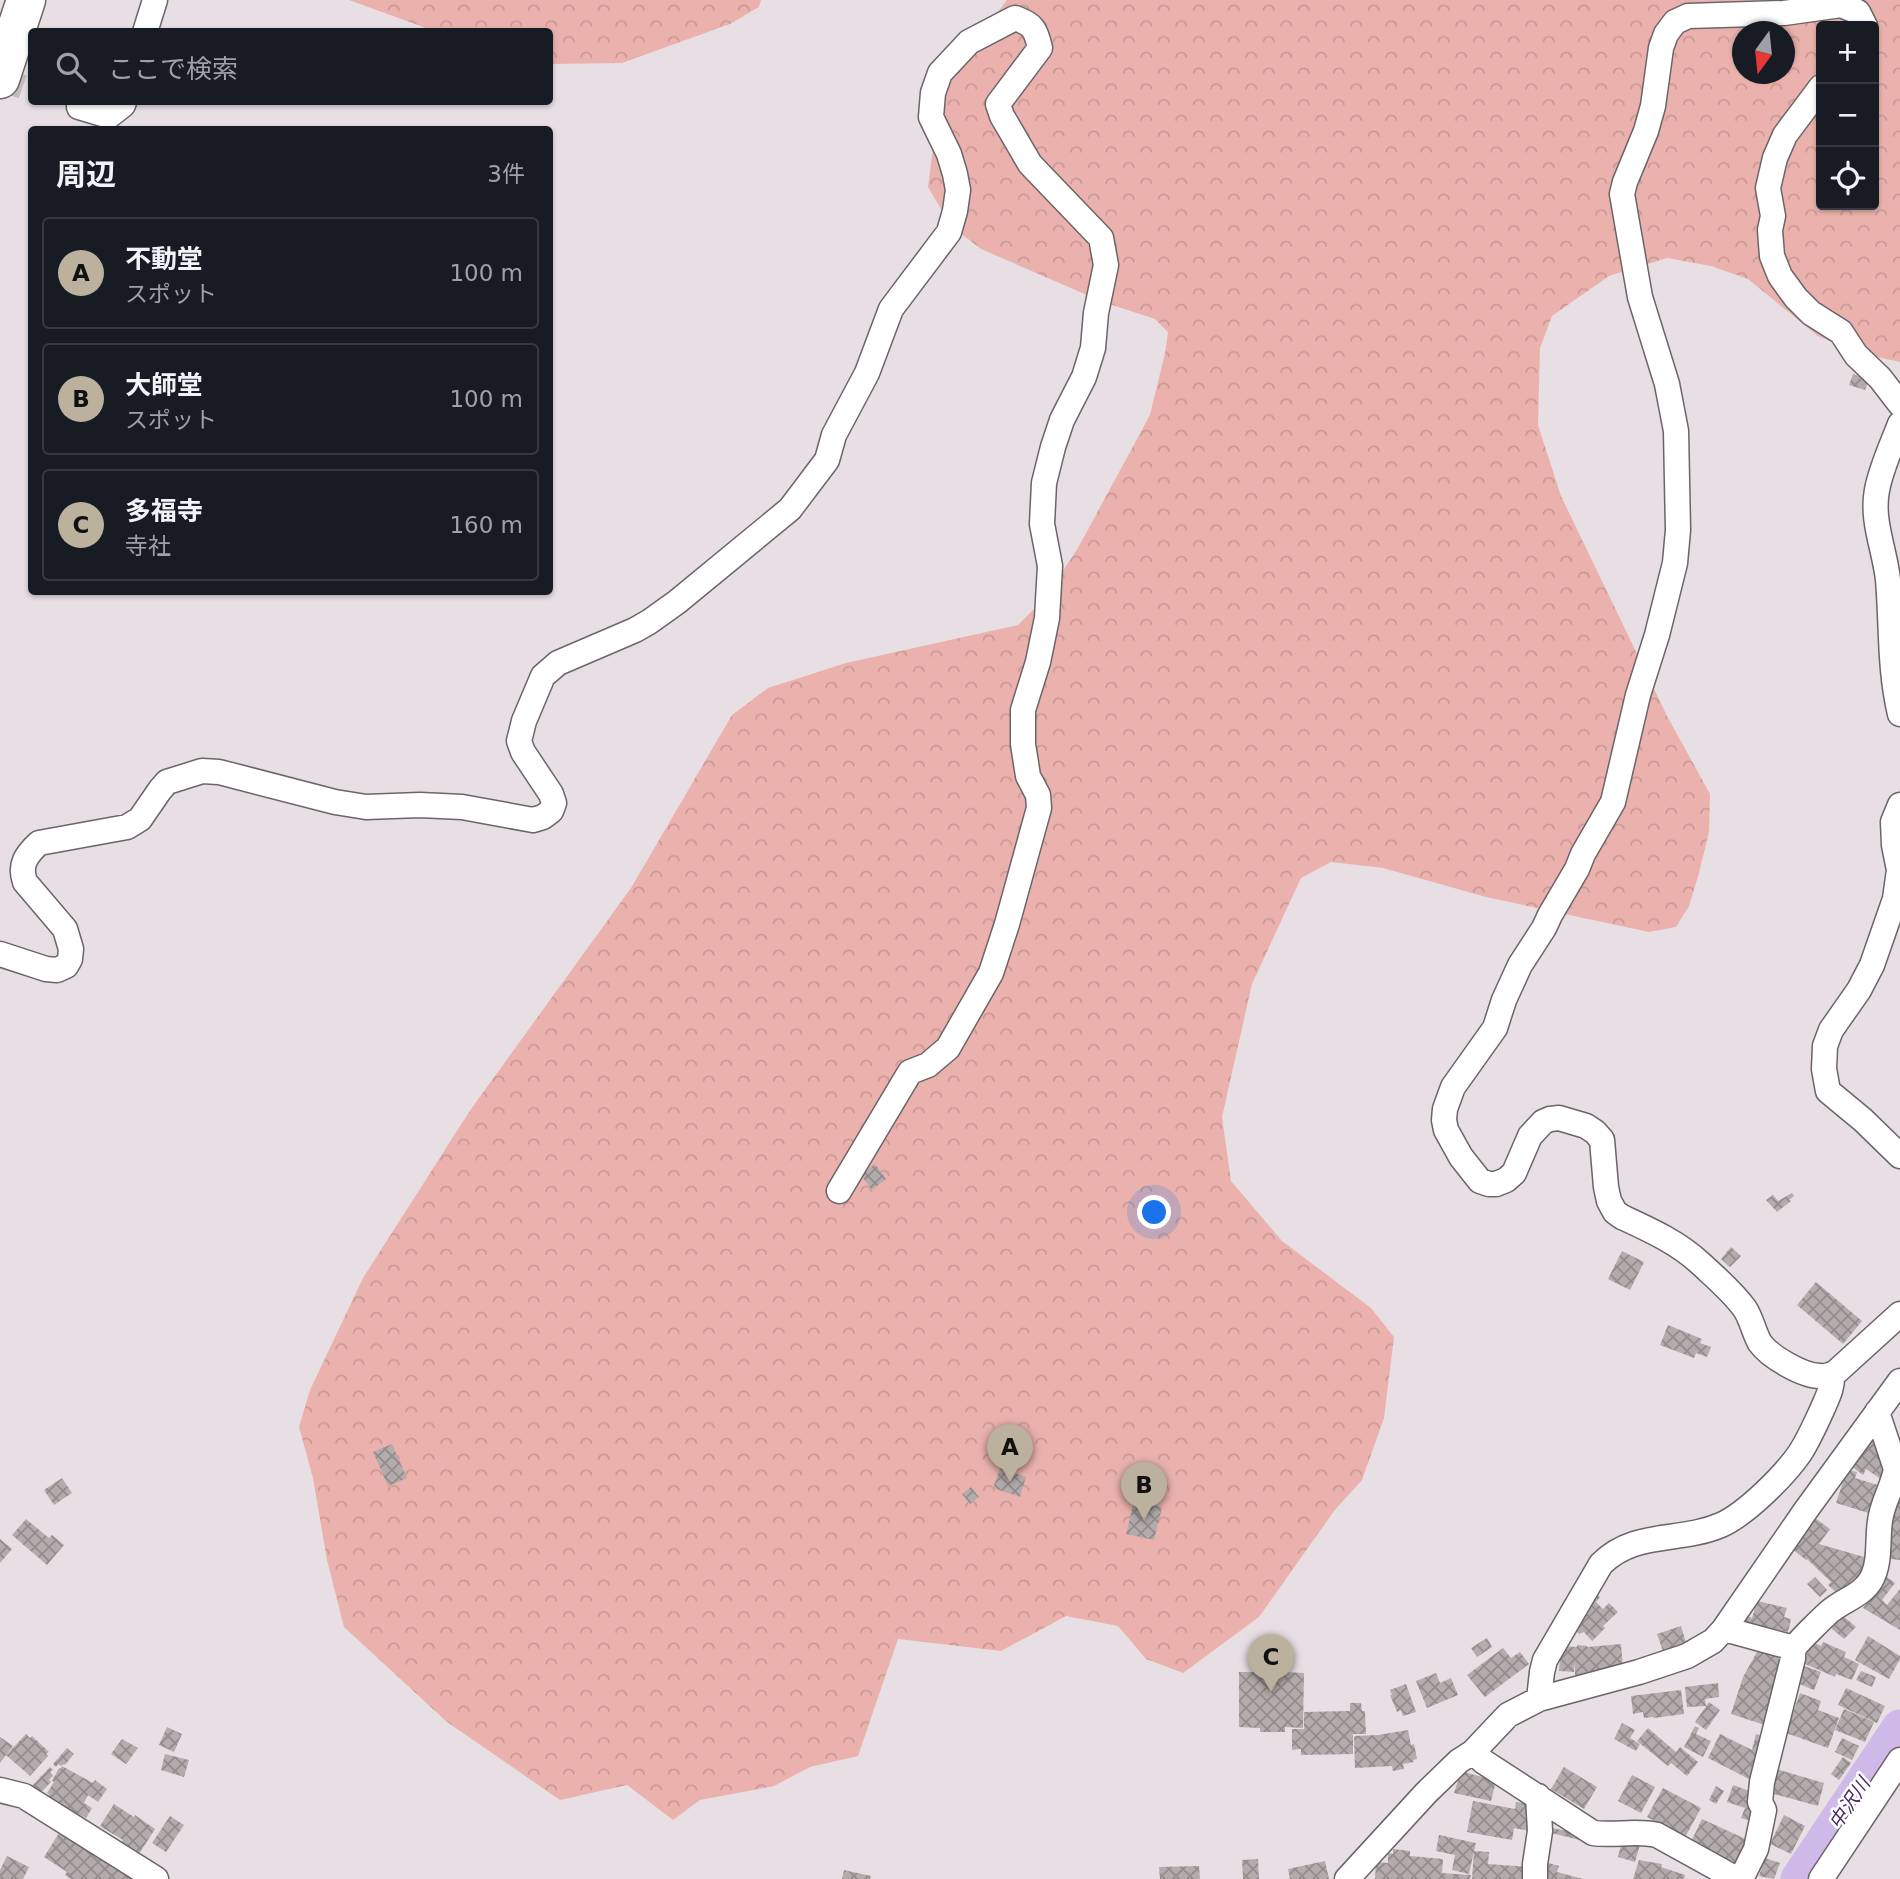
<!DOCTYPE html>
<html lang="ja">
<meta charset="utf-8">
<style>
body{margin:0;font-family:"DejaVu Sans","Noto Sans JP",sans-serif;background:#242831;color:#f1f3f6}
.controls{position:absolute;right:21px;top:21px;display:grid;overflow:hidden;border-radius:7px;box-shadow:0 2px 5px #0004}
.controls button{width:63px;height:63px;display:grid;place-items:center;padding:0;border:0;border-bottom:2px solid #363941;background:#171b24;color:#f1f3f6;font:35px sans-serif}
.compass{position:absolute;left:1732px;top:21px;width:63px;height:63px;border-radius:50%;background:#171b24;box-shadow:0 2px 5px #0004;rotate:195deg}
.you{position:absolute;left:1155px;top:1213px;width:24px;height:24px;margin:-18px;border:5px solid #fff;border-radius:50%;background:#1a73e8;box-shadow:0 0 0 10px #1a73e833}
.badge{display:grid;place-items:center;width:46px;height:46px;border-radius:50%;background:#bbb19d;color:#111;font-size:23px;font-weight:700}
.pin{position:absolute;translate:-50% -58px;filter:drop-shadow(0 2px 4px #0008)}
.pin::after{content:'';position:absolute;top:37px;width:24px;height:21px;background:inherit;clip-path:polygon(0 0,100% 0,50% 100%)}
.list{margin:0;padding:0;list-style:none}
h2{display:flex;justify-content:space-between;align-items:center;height:91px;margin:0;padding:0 28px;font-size:30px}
h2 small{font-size:23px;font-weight:400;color:#9ea1a6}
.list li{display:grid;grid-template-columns:46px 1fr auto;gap:21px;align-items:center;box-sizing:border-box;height:112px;margin:0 14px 14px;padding:0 14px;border:2px solid #363941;border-radius:7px}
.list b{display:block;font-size:26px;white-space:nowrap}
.list p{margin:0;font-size:23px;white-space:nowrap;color:#9ea1a6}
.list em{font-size:23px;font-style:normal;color:#9ea1a6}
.icon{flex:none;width:38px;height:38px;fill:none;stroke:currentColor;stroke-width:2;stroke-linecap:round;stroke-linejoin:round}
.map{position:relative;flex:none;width:1900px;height:1879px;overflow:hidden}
.search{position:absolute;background:#171b24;box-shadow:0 2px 5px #0004;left:28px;top:28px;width:525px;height:77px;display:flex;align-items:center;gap:18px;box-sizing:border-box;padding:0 24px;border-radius:7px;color:#9ea1a6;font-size:26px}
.panel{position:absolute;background:#171b24;box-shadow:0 2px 5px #0004;left:28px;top:126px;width:525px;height:469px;border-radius:7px}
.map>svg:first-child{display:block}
</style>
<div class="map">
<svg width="1900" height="1879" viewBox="0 0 1900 1879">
<defs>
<pattern id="forest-crowns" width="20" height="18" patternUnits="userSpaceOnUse" patternTransform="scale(1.75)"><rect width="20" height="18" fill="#ebb2ad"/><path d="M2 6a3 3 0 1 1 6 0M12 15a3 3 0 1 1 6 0" fill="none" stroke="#ca9995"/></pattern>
<pattern id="building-cross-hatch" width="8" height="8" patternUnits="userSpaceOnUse" patternTransform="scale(1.75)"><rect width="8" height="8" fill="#b4abac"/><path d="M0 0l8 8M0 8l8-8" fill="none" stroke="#938c8c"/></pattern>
</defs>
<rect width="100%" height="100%" fill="#e7dfe3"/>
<path fill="url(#forest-crowns)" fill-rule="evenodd" d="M349,0h412l-2,7 -29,17 -108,39 -72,1v-32l-116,-1z
M1007,0h893v362l-41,-9 -41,-17 -70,-57 -37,-13 -44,-8 -58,18 -57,40 -12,32 -2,77 23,71 106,220 43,78 -1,38 -10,41 -10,33 -13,21 -27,5 -163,-35 -103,-29 -52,-6 -30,16 -49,106 -30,133 9,64 51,60 89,67 23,29 -10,81 -22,62 -28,31 -75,106 -76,56 -37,-14 -28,-33 -52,-10 -65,35 -103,-12 -40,117 -48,11 -36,19 -74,14 -27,20 -46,-35 -67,15 -113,-78 -103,-95 -17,-67 -14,-82 -14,-51 11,-37 53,-112 108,-169 160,-221 101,-173 36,-27 78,-25 172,-38 26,-26 34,-51 72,-133 15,-62 3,-21 -13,-13 -52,-17 -122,-53 -30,-23 -23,-39 7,-54 20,-65zM1821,26h53v179h-53zM1742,32h42v42h-42z"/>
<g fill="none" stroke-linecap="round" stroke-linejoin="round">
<path stroke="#ceb9e8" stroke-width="37" d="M1799,1879l101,-151"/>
</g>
<path fill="url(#building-cross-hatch)" d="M1853,374l16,5 -4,11 -16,-5z
M875,1164l11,15 -14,11 -11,-15z
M1792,1193l2,3 -5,4 2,1 -14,11 -11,-12 7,-5 5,6z
M1731,1247l10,9 -11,11 -9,-8z
M1622,1251l22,11 -14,28 -22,-11z
M1816,1282l46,39 -19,23 -46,-39z
M1668,1325l34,14 -2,4 11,4 -4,10 -11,-4 -2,5 -34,-13z
M1869,1439l11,4 9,22 -5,16 -18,-12 -3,6 -13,-10z
M392,1444l15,34 -19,8 -15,-34z
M1000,1468l26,9 -6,20 -27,-9z
M1847,1470l10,2 -2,6 29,9 -9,28 -39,-12z
M62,1478l10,15 -18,12 -10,-15z
M971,1487l8,10 -9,7 -8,-10z
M1895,1499l5,1v60l-9,-1v-7h-3z
M1134,1501l28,6 -8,33 -28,-6z
M1815,1518l15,11 -11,15 52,15 -4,17 -28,19 -11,-10 3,-3 -24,-23 -1,1 -15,-12z
M26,1519l23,19 3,-3 12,10 -17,20 -35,-30z
M0,1539l12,10 -12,14z
M1815,1577l12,13 -7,7 -13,-13z
M1887,1577l8,6 -13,17 5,5 13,-16v41l-37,-22z
M1595,1593l5,4 -4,5 7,7 6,-6 9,9 -15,14 2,2 -13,13 -8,-9 -5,2 -7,-8z
M1757,1601l30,7 -3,9 7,2 -3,13 -35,-8h-12l6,-8 5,2z
M1842,1615l14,12 -12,12 -13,-11z
M1681,1626l6,20 -23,8 -7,-20z
M1868,1636l32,20v3l-11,20 -34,-19z
M1487,1638l5,9 -15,10 -6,-9z
M1812,1642l9,4 2,-4 23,10 -2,5 15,7 -7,16 -16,-6 -1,3 -32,-14z
M1621,1644l2,24 -37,4v3h-11v-14l-1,11 -15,-1 2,-25 16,1v-2l10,1v1z
M1761,1645l28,9 -21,72 -37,-12 12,-37z
M1503,1648l8,10 9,-6 9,12 -44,33 -18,-22z
M1256,1666h29l-1,6 20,1 -1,55 -18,-1v5h-25v-4l-21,-1v-55h18z
M1804,1666l17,6 -7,18 -17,-7z
M1861,1671l15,6 -4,10 -16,-7z
M1436,1673l4,10 11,-5 7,17 -31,13 -11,-27z
M1718,1683l1,14 -14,2 1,7 -19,1 -2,-20z
M1406,1684l10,28 -13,4 -2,-6 -4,2 -7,-17h2l-2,-5z
M1846,1688l39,18 -8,17 -39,-18z
M1681,1690l3,24 -30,4 -1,-1 -9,1 -1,-6 -10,2 -2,-18z
M1800,1693l21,8 -3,9 21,8 -11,30 -42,-15z
M1709,1702l11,8 -14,20 -11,-8z
M1350,1703h11l1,8h3l1,23h-13v20l-52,1v-6l-9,1v-21h12v-17l46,-1z
M1844,1709l30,13 -9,20 -30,-12z
M1622,1723l13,7 -5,8 10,6 -4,7 -22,-12z
M1695,1726l4,2 -3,6 15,7 -8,16 -19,-10z
M167,1727l15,7 -8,18 -15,-7z
M1648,1728l28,24 4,-5 18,15 -11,14 -16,-13 -3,3 -31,-25z
M1408,1730l3,15 3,-1 3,15 -4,1 1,2 -11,2 1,5 -11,2 -1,-5 -37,2 -1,-32 24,-1z
M26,1734l4,4 2,-2 17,16 -3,2 2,2 -18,20 -24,-21 -6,8v-26l13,9 -7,9z
M1720,1734l32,16 4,-16 12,3 -17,43 -43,-22z
M1842,1738l17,8 -7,14 -17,-8z
M122,1739l16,9 -12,16 -15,-10z
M67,1748l7,6 -9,11 -1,-1 -3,2 -3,-2 -2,3 -3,-3z
M165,1754l24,6 -5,17 -23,-7z
M1843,1757l8,6 -12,17 -8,-6z
M62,1766l31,17 2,-3 12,9 -9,13 -10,-7 -4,8 8,5 -6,10 -10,-5 -2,5 -15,-9 3,-5 -14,-8 1,-2 -2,-1 7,-11 -2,-1 7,-13 2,1z
M50,1767l3,3 -3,2 3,4 -4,4 2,2 -13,13 -8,-7z
M1564,1767l33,20 -13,22 -33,-20z
M1776,1769l48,14 -6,23 -44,-12z
M1461,1771l35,10 -5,20 -37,-8z
M1632,1775l23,12 -14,26 -23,-12z
M1733,1785l19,7 7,15 -6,15 -12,-4 4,-10 -18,-6z
M1716,1786l8,5 -8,13 -7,-4z
M1663,1788l38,20 -18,33 -17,-14 -19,-10z
M1473,1801l42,8 1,-7 15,2 -1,27 -16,-3 -2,12 -45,-8z
M114,1804l20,13 1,-2 20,14 -18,28 -18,-11 4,-6 -23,-14z
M1784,1815l21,11 -14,28 -21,-10z
M170,1816l14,9 -18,27 -14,-9z
M1702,1819l48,22 -11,27 -50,-22z
M1548,1827l33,7 -1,6 -33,-8z
M61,1830l75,49h-65l-6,-4 2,-3 -23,-15z
M1439,1835l37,8 -2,8 15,1 -1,12 42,3 -1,12h-57l2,-28 -5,23 -17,-4 3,-15 -19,-4z
M1622,1841l18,4 -5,17 -17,-5z
M1393,1849l17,2v5l33,3 -1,14 29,2 -1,4h-95l1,-17 12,1v-10l5,1z
M7,1856l22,11 -6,12h-23v-9z
M1765,1858l15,5 -6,16 -15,-3z
M1258,1859l1,20h-16l-1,-19z
M1639,1860l23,4 -1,3 24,8 -1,4h-51z
M1325,1861l4,18h-39l-2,-10z
M1545,1862l14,4 -2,6 26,7h-38z
M1199,1866l1,13h-40l-1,-12z
M844,1870l27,6 -1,3h-28z"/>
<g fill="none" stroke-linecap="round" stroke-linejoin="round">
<path stroke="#c3bcbf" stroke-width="24" stroke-dasharray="24 12" stroke-linecap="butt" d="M0,79l32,11"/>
<g stroke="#6b6468" stroke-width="27">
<path id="minor" d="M1865,26l-7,-14 -17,-7 -57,8 -96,3 -13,6 -9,12 -5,14 -8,58 -7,25 -21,51 -3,12 18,103 27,87 9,47 2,99 -3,33 -18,72 -19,60 -25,107 -30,52 -6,15 -27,46 -6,13 -24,37 -16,35 -9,28 -42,59 -8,22 -1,11 2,10 15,27 19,24 9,3h7l10,-4 8,-7 16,-37 13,-14 7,-3 9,-1 27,8 9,6 7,8 4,47 3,14 6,11 7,5c28,13 55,25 78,46 15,14 33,29 45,46 7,11 9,24 15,34 10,14 43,33 60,33 5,1 10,-1 15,-3l65,-59
M145,32l10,-32
M1821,87l-36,48 -10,23 -7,30 5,28 -3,14 2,26 8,20 16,22 15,15 30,19 15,23 24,23 20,26
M79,107l30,9 14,-11 1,-3
M1900,424c-8,21 -19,44 -23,66 -6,31 8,60 11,90 4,46 1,87 12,134
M1900,805l-7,17 1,23 5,25 -4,29 -23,66 -13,25 -28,40 -6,16 -1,23 4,22 35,29 37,36
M0,954l46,15 11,1 9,-4 4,-7 1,-10 -6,-20 -40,-47c-6,-17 1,-27 14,-39l88,-16 13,-8 20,-29 7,-8 35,-11 17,1 116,30 31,5 54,-2 42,2 71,13 10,-3 8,-6 3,-8 -3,-9 -28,-42 -4,-11 5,-20 19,-45 15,-13 77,-33 14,-8 28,-20 113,-93 37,-49 7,-25 33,-62 24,-64 58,-77 6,-21 3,-21 -3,-16 -6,-20 -18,-37 2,-24 7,-20 29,-31 46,-24c18,6 21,12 25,30l-42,56 4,12 28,48 71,74 5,27 -10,48 -3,35 -9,29 -22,43 -9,27 -9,36 -2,41 8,42 -3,52 -9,44 -15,48v34l5,32 10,19 1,13 -32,116 -16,49 -43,75 -20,17 -18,7 -71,119
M1724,1629l70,19
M1539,1699l3,-27 3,-12 56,-96c34,-34 78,-21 120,-39 25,-11 64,-50 79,-72 9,-14 15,-28 22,-43 5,-12 11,-22 10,-36
M1473,1752l11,10 109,71c21,3 43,-3 64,2l76,42h6l5,-4 12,-24 8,-39 -4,-8 2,-20 31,-124c0,-3 0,-8 2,-11 2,-4 33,-35 38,-38 13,-10 29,-14 38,-29 10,-18 6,-40 9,-59 2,-18 13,-34 16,-52l-19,-57
M0,1790l24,6 132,83
M1347,1879l79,-86 33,-32 14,-9 35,-37 31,-16 100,-27 48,-16 26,-15 11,-12 82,-119 94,-129
M1535,1879v-15l5,-33 -2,-35
M1821,1879l79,-119"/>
</g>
<g stroke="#6b6468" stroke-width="41">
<path id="motorway" d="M0,79l26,-79"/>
</g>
<use href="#minor" stroke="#fff" stroke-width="24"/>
<use href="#motorway" stroke="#fff" stroke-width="38"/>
</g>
<g text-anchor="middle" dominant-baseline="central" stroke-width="5" stroke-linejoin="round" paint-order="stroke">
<g font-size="19" font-style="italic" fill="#462a63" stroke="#fff">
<text transform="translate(1849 1803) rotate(-56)">中沢川</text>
</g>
</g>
</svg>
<div class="controls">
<button>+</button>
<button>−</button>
<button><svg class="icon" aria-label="locate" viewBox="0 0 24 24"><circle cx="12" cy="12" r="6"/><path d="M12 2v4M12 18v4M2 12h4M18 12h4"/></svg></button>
</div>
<svg class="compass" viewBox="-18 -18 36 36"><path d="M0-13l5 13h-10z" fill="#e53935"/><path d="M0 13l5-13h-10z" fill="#9ea1a6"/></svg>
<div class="you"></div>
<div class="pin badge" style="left:1010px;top:1482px">A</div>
<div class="pin badge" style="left:1144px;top:1520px">B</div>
<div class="pin badge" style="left:1271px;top:1692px">C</div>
<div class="search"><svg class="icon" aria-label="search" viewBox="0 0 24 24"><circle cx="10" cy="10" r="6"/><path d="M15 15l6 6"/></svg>ここで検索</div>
<section class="panel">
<h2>周辺<small>3件</small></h2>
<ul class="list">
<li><span class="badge">A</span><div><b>不動堂</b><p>スポット</p></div><em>100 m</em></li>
<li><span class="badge">B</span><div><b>大師堂</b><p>スポット</p></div><em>100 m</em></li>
<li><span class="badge">C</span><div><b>多福寺</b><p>寺社</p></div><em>160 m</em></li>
</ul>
</section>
</div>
